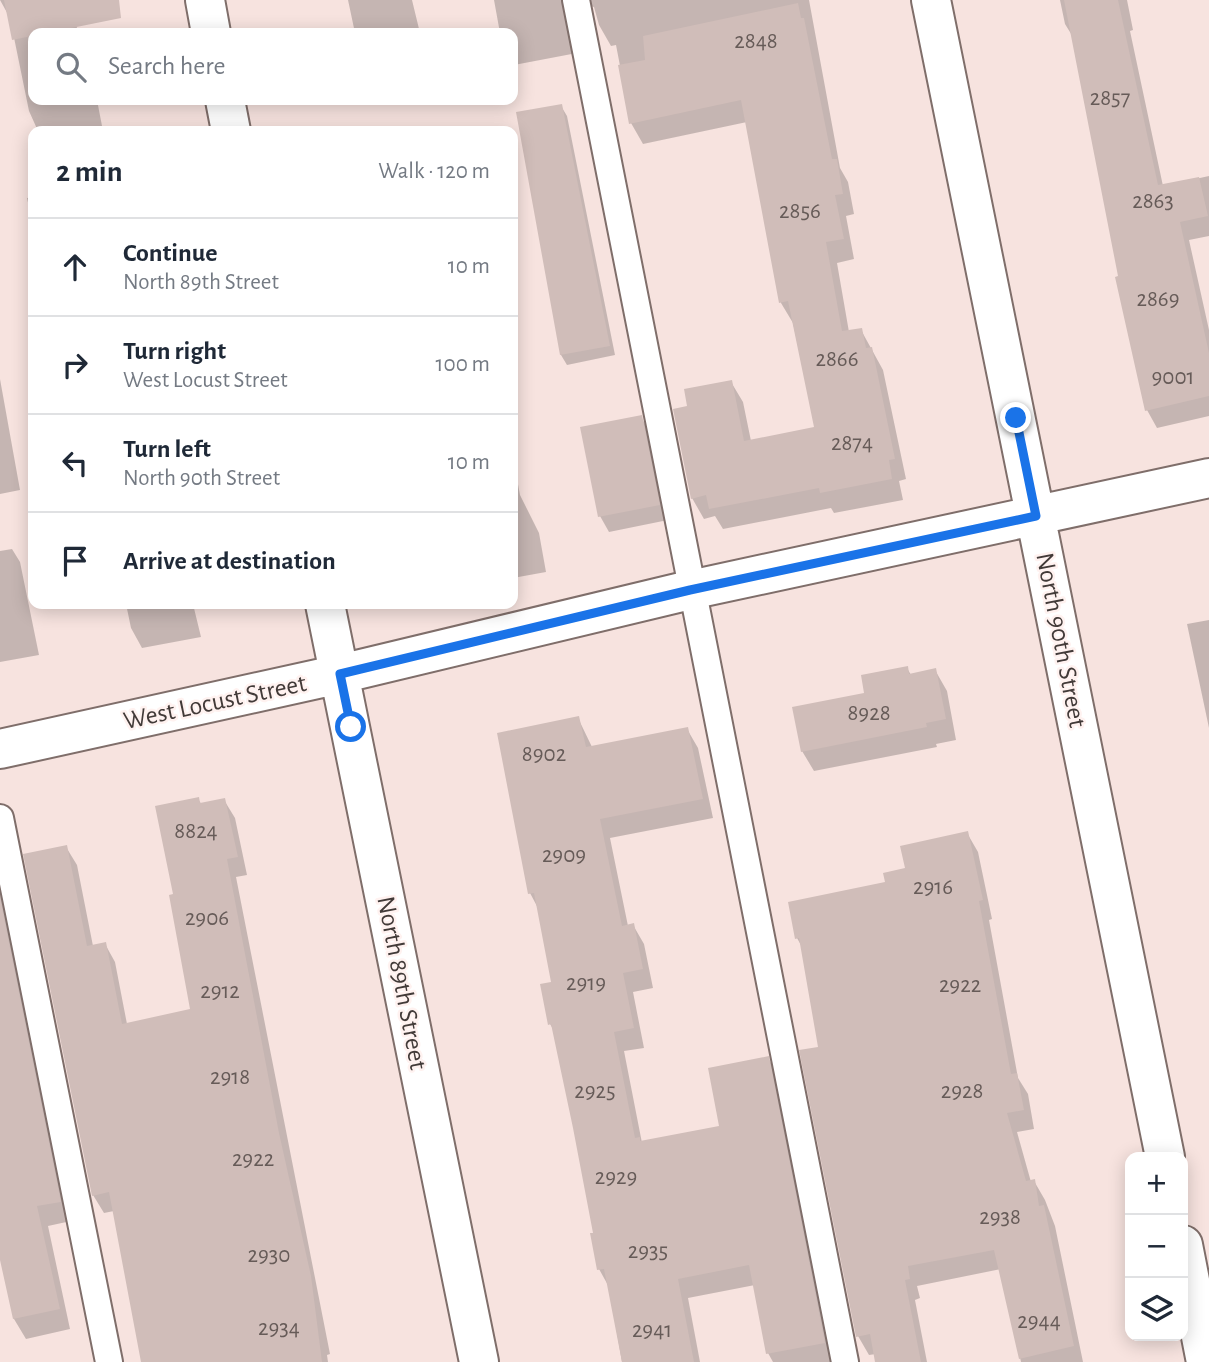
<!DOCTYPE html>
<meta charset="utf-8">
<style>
body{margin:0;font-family:"Alegreya Sans",sans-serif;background:#f2f2f3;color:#1f2937}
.controls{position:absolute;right:21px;bottom:21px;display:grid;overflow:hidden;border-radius:14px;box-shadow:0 4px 18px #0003}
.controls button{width:63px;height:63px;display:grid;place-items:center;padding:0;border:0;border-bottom:2px solid #e0e1e3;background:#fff;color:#1f2937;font:35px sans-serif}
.stop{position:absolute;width:21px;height:21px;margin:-16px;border:5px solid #1a73e8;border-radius:50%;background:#fff}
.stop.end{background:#1a73e8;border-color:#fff;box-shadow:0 2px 7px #0008}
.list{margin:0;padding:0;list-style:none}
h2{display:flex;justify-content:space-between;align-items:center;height:91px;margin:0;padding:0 28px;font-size:30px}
h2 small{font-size:23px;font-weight:400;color:#747a83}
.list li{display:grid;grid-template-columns:46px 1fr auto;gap:21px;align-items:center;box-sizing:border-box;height:98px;padding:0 28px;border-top:2px solid #e0e1e3}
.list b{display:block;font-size:26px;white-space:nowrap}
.list p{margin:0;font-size:23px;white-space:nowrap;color:#747a83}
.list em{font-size:23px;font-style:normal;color:#747a83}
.icon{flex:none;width:38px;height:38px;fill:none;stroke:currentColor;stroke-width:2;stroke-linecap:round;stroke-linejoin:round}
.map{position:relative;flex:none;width:1209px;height:1362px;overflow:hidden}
.search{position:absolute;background:#fff;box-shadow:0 4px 18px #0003;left:28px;top:28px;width:490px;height:77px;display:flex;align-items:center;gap:18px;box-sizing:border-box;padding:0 24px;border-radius:14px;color:#747a83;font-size:26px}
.panel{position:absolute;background:#fff;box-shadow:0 4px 18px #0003;left:28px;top:126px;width:490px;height:483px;border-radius:14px}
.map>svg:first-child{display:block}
</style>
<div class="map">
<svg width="1209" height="1362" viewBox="0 0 1209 1362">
<rect width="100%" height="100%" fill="#f7e3df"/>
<path fill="#0003" d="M0,0h71l7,33h-45v67h64l6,31h-65l-9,-20 -19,-93z
M348,0h64l8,33h-65z
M494,0h315l31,168 8,14 6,32 -8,2 8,43 -17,4 12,69 12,-2 22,40 23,109 -7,2 4,19 -69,13 -3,-5 -108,21 -8,-13 -11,3 -12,-21 -3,-91 42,-25 12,20 8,39 65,-13 -23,-105 -12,-20 -34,-181 -104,22 -12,-21 -15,-78 -5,1 -12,-21 -5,-18 -8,-2 -9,48 -63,12 -1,-32h-13z
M1060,0h67l6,30 -3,1 33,155 46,-10v60l-20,4 20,90v86l-52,12 -10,-18 -74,-373 -8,-13z
M561,106l6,10 48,239 -48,10 -6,-10 -43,-241z
M33,197v29l-6,-28z
M0,379l20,111 -20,4z
M641,417l9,16 18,87 -59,12 -9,-16z
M513,457l7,38 19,38 7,39 -33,6z
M12,549l8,13 19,93 -39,7v-111z
M126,604h67l8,33 -59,11 -11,-20z
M1209,620v108l-22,-104z
M907,668l4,7 24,-5 12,21 9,49 -20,4 1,3 -123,24 -12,-20 64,-57z
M578,718l14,29 95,-18 11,19 15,70 -103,20 18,88 5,-1 11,19 9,44 -20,4 11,56 -20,3 18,92 79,-16 47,-69 11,19 56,285h-62l-5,-9 -13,-68 -67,13 12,64h-78l-13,-75 -10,-18 -4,-35 -40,-202 -5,-8 4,-41 -15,-73 -9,-17z
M198,799l4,6 22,-5 11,18 12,57 -11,2 94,477 -3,1 1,7h-186l-28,-151 -10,2 -11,-18 -27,-348 11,18 16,81 12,-2 10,18 12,62 65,-13 -16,-116z
M967,833l11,19 14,67 -3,1 29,158 10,16 6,35 -17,3 14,50 3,-1 11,19 10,26 28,136h-62l-20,-93 -84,17 3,12 -5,2 12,62h-50l-1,-8 -7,1 -11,-19 -38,-288 -18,-101 -5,-9z
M0,877l71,344 -23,5 22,103 -44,10 -12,-20 -14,-67z"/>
<path fill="#d0bdb9" d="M4,0h115l2,18 -109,22z
M1064,0h54l40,185 41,-8 9,39 -28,6 29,131v43l-64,15 -30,-134 3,-1z
M798,3l3,15h3l28,141h5l6,35 -8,1 9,44 -18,3 16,89 20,-3 4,20 6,-1 23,112 -6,1 3,19 -72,14 -1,-5 -110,21 -3,-14 -15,4 -18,-90 14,-3 -3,-17 48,-9 12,61 70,-14 -26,-126 -9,2 -38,-203 -112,24 -11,-59 27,-5 -2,-24z
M562,104l48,242 -50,9 -44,-243z
M642,415l18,90 -62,12 -18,-90z
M908,666l1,8 27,-6 10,51 -20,4 1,4 -126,25 -9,-45 72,-14 -3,-18z
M579,716l7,31 102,-20 15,72 -103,20 22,107 12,-3 9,46 -20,4 11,55 -20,4 21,106 5,-1v4l79,-15 -11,-58 61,-12 56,287 -59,11 -17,-89 -71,14 16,83h-72l-18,-93 -7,1 -7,-37h3l-20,-105 -22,-104 -3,1 -8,-41 11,-2 -17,-89 -6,1 -31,-161z
M199,797l1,6 25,-5 13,59 -11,2 52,274 32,143 11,86h-181l-32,-170 -17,4 -69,-342 44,-9 20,101 19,-4 16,82 68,-15 -21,-114 4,-1 -18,-88z
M968,831l15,69 -4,1 32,173 6,-1 7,37 -17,3 19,68 9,-2 4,27 5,-1 30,141 -55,13 -25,-109 -86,16 2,13 -5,1 16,82h-46l-5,-28 -14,3 -57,-287 19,-3 -19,-109 -4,1 -7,-37 97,-20 -2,-9 22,-5 -5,-22z
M0,898l61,304 -24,4 23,103 -47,10 -13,-59z"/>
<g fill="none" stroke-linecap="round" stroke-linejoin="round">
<g stroke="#7f6e6a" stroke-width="30">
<path id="lane" d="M576,0l269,1362
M0,818l109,544"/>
</g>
<g stroke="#7f6e6a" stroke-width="42">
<path id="street" d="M205,0l6,33
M931,0l234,1157
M225,100l6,31
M325,604l154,758
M0,749l340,-75 350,-84 519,-112
M1183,1245l23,117"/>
</g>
<use href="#lane" stroke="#fff" stroke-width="26"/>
<use href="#street" stroke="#fff" stroke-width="38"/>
</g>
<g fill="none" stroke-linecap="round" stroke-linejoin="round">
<path stroke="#1a73e8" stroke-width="9" d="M351,727l-11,-53 350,-84 346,-74 -20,-98"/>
</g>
<g text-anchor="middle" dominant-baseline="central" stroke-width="5" stroke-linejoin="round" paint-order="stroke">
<g font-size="23" fill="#665b58">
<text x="756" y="41">2848</text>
<text x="1110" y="98">2857</text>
<text x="1153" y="201">2863</text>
<text x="800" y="211">2856</text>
<text x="1158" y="299">2869</text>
<text x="837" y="359">2866</text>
<text x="1173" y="377">9001</text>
<text x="852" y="443">2874</text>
<text x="869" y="713">8928</text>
<text x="544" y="754">8902</text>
<text x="196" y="831">8824</text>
<text x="564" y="855">2909</text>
<text x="933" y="887">2916</text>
<text x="207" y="918">2906</text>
<text x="586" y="983">2919</text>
<text x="960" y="985">2922</text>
<text x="220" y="991">2912</text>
<text x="230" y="1077">2918</text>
<text x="595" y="1091">2925</text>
<text x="962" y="1091">2928</text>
<text x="253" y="1159">2922</text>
<text x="616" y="1177">2929</text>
<text x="1000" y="1217">2938</text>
<text x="648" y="1251">2935</text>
<text x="269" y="1255">2930</text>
<text x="1039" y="1321">2944</text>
<text x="279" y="1328">2934</text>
<text x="652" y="1330">2941</text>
</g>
<g font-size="26" fill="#423a38" stroke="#fff2f0">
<text transform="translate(1061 640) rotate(79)">North 90th Street</text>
<text transform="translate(215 702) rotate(-12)">West Locust Street</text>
<text transform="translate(402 983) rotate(79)">North 89th Street</text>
</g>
</g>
</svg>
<div class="controls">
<button>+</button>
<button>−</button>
<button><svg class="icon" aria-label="layers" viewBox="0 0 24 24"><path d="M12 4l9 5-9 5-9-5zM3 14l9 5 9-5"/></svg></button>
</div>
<div class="stop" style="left:351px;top:727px"></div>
<div class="stop end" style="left:1016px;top:418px"></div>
<div class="search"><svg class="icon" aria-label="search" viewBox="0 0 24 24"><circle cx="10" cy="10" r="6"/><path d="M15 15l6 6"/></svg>Search here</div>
<section class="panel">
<h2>2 min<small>Walk · 120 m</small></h2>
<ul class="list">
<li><svg class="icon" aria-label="ahead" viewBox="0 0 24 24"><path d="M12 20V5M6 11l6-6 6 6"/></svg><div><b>Continue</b><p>North 89th Street</p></div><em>10 m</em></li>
<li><svg class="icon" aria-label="right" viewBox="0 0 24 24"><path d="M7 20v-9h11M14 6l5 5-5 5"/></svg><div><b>Turn right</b><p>West Locust Street</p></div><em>100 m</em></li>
<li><svg class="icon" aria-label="left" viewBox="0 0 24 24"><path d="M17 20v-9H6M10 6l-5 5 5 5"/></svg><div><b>Turn left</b><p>North 90th Street</p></div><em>10 m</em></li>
<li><svg class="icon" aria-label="arrive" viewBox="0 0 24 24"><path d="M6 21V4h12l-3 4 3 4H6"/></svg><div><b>Arrive at destination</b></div></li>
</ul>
</section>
</div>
